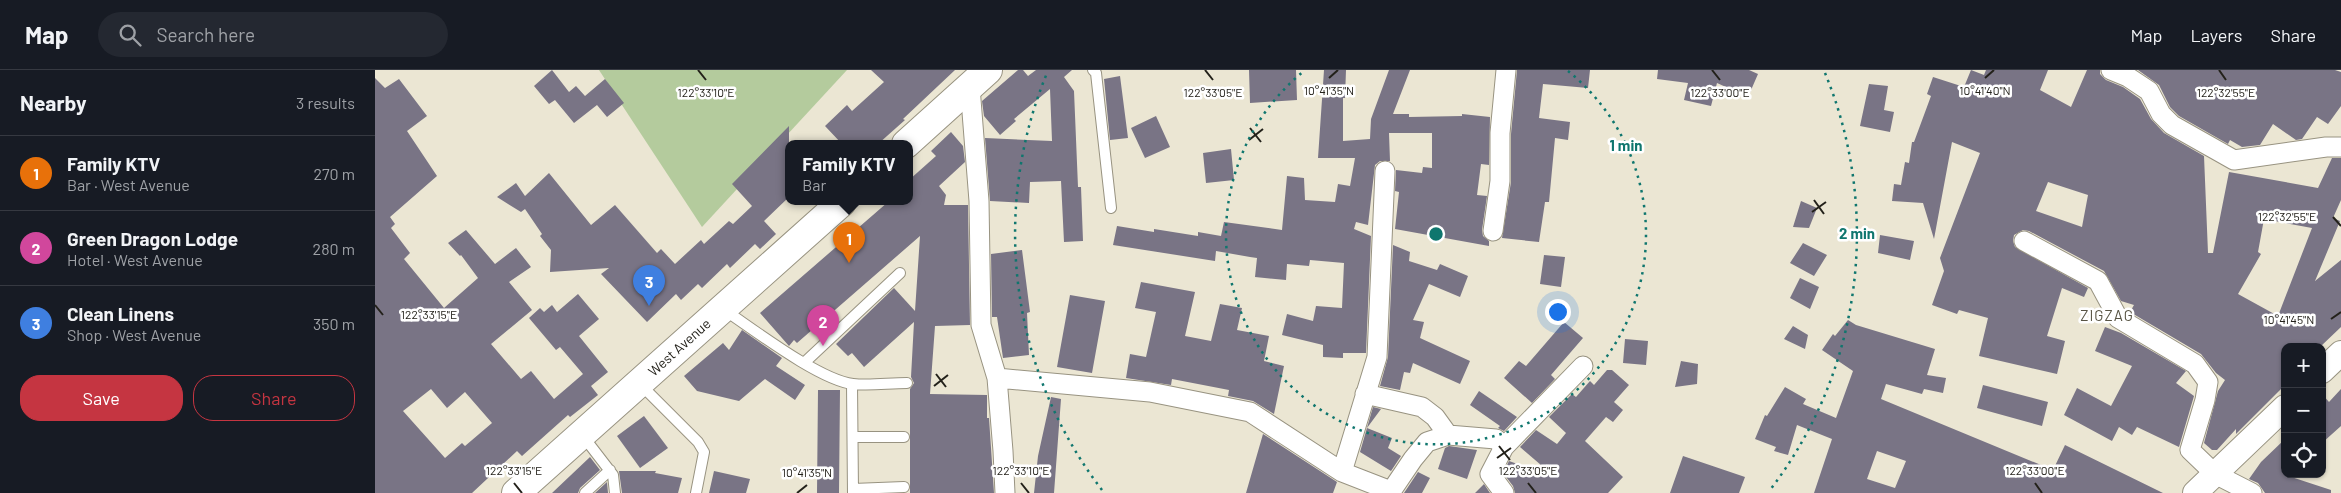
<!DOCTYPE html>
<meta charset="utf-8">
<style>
body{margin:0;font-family:Barlow,sans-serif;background:#242831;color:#f1f3f6}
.controls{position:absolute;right:15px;bottom:15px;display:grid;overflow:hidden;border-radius:10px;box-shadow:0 1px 4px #0004}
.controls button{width:45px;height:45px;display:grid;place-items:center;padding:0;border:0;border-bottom:1px solid #363941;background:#171b24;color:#f1f3f6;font:25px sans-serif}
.you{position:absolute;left:1182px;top:241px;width:18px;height:18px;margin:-12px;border:4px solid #fff;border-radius:50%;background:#1a73e8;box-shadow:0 0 0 8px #1a73e833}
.badge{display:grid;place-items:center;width:32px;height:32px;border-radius:50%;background:#c53541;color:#fff;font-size:16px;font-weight:700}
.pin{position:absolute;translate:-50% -41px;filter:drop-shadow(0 1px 2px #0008)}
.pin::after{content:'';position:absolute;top:26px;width:18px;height:15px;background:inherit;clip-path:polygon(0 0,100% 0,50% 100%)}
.popup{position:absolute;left:410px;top:70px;width:128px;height:65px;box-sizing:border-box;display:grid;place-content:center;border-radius:10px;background:#171b24;filter:drop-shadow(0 1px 4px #0005);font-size:16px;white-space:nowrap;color:#9ea1a6}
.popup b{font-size:19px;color:#f1f3f6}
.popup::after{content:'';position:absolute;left:50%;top:100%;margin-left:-10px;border:10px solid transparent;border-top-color:#171b24}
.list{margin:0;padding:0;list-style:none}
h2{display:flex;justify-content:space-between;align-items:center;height:65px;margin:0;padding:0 20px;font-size:21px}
h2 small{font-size:16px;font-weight:400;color:#9ea1a6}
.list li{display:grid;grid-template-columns:32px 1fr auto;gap:15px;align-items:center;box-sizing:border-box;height:75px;padding:0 20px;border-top:1px solid #363941}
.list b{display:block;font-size:19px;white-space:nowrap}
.list p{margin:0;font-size:16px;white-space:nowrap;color:#9ea1a6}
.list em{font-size:16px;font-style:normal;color:#9ea1a6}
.actions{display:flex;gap:10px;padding:15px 20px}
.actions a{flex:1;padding:11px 0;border:1px solid #c53541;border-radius:20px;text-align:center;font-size:18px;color:#c53541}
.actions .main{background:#c53541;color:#fff}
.icon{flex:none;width:28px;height:28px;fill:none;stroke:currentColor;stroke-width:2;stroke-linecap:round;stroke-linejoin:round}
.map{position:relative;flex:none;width:1966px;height:423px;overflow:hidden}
header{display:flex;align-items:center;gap:30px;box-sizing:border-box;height:70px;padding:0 25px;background:#171b24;border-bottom:1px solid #363941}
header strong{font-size:24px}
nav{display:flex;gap:28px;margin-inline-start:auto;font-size:18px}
.search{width:350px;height:45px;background:#242831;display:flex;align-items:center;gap:12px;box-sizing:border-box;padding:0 18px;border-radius:28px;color:#9ea1a6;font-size:19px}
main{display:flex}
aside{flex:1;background:#171b24}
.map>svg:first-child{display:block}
</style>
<header>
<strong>Map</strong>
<div class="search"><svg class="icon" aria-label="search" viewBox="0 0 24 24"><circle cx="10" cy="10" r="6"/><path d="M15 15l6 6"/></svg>Search here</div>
<nav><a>Map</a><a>Layers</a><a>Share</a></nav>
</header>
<main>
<aside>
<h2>Nearby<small>3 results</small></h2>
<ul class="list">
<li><span class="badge" style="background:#e8710a">1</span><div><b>Family KTV</b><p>Bar · West Avenue</p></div><em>270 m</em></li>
<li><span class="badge" style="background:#d1479c">2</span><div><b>Green Dragon Lodge</b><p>Hotel · West Avenue</p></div><em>280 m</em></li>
<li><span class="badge" style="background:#3f7fe0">3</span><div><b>Clean Linens</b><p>Shop · West Avenue</p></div><em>350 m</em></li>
</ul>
<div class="actions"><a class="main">Save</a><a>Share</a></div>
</aside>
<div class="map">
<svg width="1966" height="423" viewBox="0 0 1966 423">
<rect width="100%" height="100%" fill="#ebe6d3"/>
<path fill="#b4cb9d" d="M224,0h248l-145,157z"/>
<path fill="#797485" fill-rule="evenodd" d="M177,0l17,22 7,-6 9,10 20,-17 19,24 -17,14 -10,-12 -23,18 -19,-23 -6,4 -15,-18z
M496,0h84l-52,49 2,1 -27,24h-36l-17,-18 22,-21 5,6 32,-29z
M643,0h5l5,6 8,-6h36l-8,7 10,14 4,96h3l2,54 -19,1 -3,-61 -31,1 -1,21 -39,-2 -5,-63 67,3 -2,-52 -36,30 2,2 -16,14 -16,-19 -2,-15z
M874,0h47l1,30 -47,3z
M949,0h22l-1,28h-2v43l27,-2 1,-20 18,-49h21l-17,44h16v3l53,-1v-2l28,3 -1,48 -8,-1 -4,31 10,1 -5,34 1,6 6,5v5l-94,-17 4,-37 -4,-1 1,-21 26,3 1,-6 9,1v-35h-43l1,28h-10l-5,4 -7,60 -12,-3 -2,7 17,7 -5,117h-23v5l-20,-1v-12l-41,-10 5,-21 26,7 3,-15 26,2 2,-45 -34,-3 -1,6 -22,-2 -1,16 -31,-3 2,-19 -7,-1 -34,-6 -1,10 -102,-16 4,-19 37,6v-3l44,7v-4l23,4 3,-14 58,8 5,-54 17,2 1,22 30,2 3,-18 12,2 5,-28h-37z
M1142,0h73l-2,18 -45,-4 -4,34 31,4 -2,18 -13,-2 -6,64h-4l-6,40 -37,-4 9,-56v-48z
M1283,0h91l9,4 -10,23 -31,-14 -6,23 -27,-6 4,-17 -31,-4z
M1596,0l13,5 2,-5h62l-8,20 31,17 16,-37h13v4l6,6 17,7 17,12 11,20 13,14 40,23 4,97h5l16,-81 89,16 14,-30h9v42l-8,18 7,3 -25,60 26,-21v67l-21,20h-35v38l-49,49v-5l-19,21h-5l-8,-7 14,-52 7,-11 -9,-7 -15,-19 -71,-42 4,-7 -13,-4 -17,-30 -75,-40 -6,-1 -9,5 -1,6 2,6 73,41 -4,9 -22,-9 -15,48 18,5 -8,33 -78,-18 9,-38 -29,-8 -2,4 -25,-9 12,-34 -4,-13 40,-105 -28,-11 -18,97 -11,-36 -31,-2 2,-17 7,1 4,-23 4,1 3,-21h2l17,-46 -4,-2 6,-17 31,10zM1673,112l40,13 -6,32 -46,-16zM1889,149l48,9 -34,88 -40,-22 23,-40 -3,-2z
M1763,0h197l6,2v34l-13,18 -11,-7 -15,22 -6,1 -23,-16 -13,21 -18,2 -12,-7 -2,4 -49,-28 -9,-9 -11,-22z
M745,6l8,62 -18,2 -6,-61z
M0,8l10,10 14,-9 28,37 -20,15 30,45 -47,41 5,7 -4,4 19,25 -6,6 40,49 34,-30 -17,-23 -1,1 -12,-13 18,-13 29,34 21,-16 15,19 -22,15 23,28 -41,34 30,35 10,-8 23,28 29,-25 -23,-27 -4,3 -27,-32 11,-10 4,4 8,-7 5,7 21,-18 21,25 -20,17 29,36 -17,14 7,9 -28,22 -2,-2 -46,41 -5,-5 -45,42h-97zM56,319l16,19 18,-16 27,31 -27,23 -3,-3 -17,15 -42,-47z
M1494,14l19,2 -4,24 10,2 -4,20 -30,-6z
M781,46l14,31 -25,11 -14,-30z
M414,56v71l-25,24 12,13 -16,15 -5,-5 -25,24 -3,-4 -25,24 -4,-4 -17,16 -5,-6 -29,28 -46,-48 8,-6 -59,4 1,-22 -11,-14 2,-2 -17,-25 -4,3 -24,-15 19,-14 9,13 24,-23 42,52 24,-20 42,48 4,-4 14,15 26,-24 3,4 25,-23 4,3 19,-18 -20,-22z
M576,62l12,14 2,16 -26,24 7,9 -2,10h24l2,120 -35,1 -5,68 57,1v23h2l5,75h-84v-104l4,-6 -3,-6 3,-55 -50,45 -12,-14 -4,3 -12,-12 58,-56 21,23 5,-75 -123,107 -3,-3 -5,6 -29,-33 128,-111h21v-22l27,-24 -5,-5z
M856,79l3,31 -28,3 -3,-30z
M1426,131l16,7 -8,20 -16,-1z
M1505,165l34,6 -4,19 -32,-7z
M1428,173l24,12 -13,21 -24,-13z
M1018,175l17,7 -1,9 28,9 3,-6 28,12 -8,21 -31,-13 -16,36 11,2 -4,16 50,23 -10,23 -47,-21 -3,10 -6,-1 -4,18 -20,-4 8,-29z
M647,180l8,62 -3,1 2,42 -26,3 -6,-41h-5l-1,-63z
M1169,185l21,2 -4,30 -21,-3z
M1425,208l19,9 -9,22 -20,-11z
M766,212l54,10 -10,44 26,5 9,-37 22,4 -5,22 32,6 -5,25 20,5 -10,48 -21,-13 -25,-5 1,-6 -57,-11 -1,6 -45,-7 4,-24 16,3 10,-45 -21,-4z
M695,225l35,6 -13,72 -35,-6z
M1473,250l8,5 79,24 -8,26 19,3 -3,15 -19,-4 -2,5 -36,-10 -5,15 172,71 12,-25 98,48h-349l18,-54 -35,-14 -9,30 -14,-4 2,-4 -21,-8 10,-24 2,1 18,-29 21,12 -3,5 33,14 17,-47 -31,-21 11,-16 2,2zM1502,381l29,10 -11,27 -28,-9z
M1189,252l19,16 -32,37 4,4 -23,24 -28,-25 15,-17 7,5z
M1418,256l15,9 -3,14 -21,-10z
M1730,257l16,6 65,38 -10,12 18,13 -15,51 -42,-20 -5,8 -13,-8 -7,14 -48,-26 13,-27 34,18 21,-40 -37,-15z
M367,260l40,28 -6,8 29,19 -10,15 -30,-21 -26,22 -42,-10 -13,-15 39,-33 6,7z
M1250,269l23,2 -2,24 -23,-2z
M1306,291l17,3 -1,20 -22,3z
M1232,300h5l17,15 -15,17 9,8 -10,12 -7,-5 -21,24 38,36 -15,16h-93l-2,-7 -10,-13 6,-12 46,16 -35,-30 16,-17 21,14 9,-11 -17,-16 23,-23 4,3 14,-16 4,4z
M1608,315l65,17 -6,24 -65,-18z
M1966,319v37l-19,17v-49l7,8z
M443,320h22l-1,103h-22z
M1104,321l38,26 -13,14 -6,-3 2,-2 -30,-21z
M676,327l10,2 -7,94h-20l4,-37z
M998,337l8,2 -14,19 25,10 -4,10 13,8 -10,15 -31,-19z
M269,346l24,32 -28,20 -23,-32z
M888,364l74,48 -4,11h-87z
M1910,369v36l46,15v3h-66l-7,-10 -9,-4 12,-17z
M1074,376l28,4 -10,29 -29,-10 7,-21z
M1308,386l62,21 -6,16h-69z
M215,387l10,13 -20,18 -2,5h-26z
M244,401h37l-1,2 27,5 -4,15h-56z
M339,401l36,8 -4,14h-37z
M1043,402l12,6 -8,15h-18z
M232,412l1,11h-13z
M1109,414l6,9h-15z"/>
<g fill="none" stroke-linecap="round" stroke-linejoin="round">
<g stroke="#989381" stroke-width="12">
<path id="service" d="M718,0l3,3 15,135
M348,239c30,20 96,71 130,75 17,2 36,-1 54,-1
M429,293l96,-90
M265,314l58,58 6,10 -8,41
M477,314l1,109
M208,366l30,39 2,18
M478,367h51
M478,419l51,-2
M210,423l25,-23"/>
</g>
<g stroke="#989381" stroke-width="21">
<path id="minor" d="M1736,0l17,7 21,14 12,23 11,11 62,35 92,-13h15
M595,17l9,114 2,124 16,53 6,73 2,42
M1118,161l7,-50v-48l6,-63
M1649,171l74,40 20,37 77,46 13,18 -3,18 -15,50 25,24 37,19
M622,308l153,14 100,20 92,60 49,19
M990,324l57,13 13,10 13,18
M1129,377l79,-81
M967,402l35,-115 8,-186
M1015,423l23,-34 14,-17 21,-7 48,4 8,8 -14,27 14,19"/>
</g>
<g stroke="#989381" stroke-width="26">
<path id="tertiary" d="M1947,301l19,-18
M1820,423l90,-86"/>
</g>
<g stroke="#989381" stroke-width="30">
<path id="secondary" d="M531,74l82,-74
M141,423l326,-291"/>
</g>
<use href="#service" stroke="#fff" stroke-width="10"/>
<use href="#minor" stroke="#fff" stroke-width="19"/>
<use href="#tertiary" stroke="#fff" stroke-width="24"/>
<use href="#secondary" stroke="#fff" stroke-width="28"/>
</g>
<path fill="none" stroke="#23211a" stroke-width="2" d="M323,0l8,10M830,0l8,10M1337,0l8,10M1844,0l7,10M954,8l9,-8M1610,8l9,-8M875,58l11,14M874,70l14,-11M1439,130l10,14M1437,142l14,-10M1958,147l8,9M0,235l8,10M1956,249l10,-7M561,304l10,13M559,316l14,-11M1124,376l11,14M1122,388l14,-10M139,413l8,10M646,413l8,10M1153,413l8,10M1660,413l7,10M422,423l10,-8"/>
<g fill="none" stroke="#0f766e" stroke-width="2.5" stroke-dasharray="2.5 5">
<path d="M1193 1A210 210 0 1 1 929 1"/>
<path d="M727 420A421 421 0 0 1 672 3M1450 3A421 421 0 0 1 1395 420"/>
</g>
<g text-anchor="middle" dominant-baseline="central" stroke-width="5" stroke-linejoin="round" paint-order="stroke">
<g font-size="14" fill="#23211a" stroke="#fff">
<text transform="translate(304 277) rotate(-42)">West Avenue</text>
</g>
<g font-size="15" letter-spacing="1" fill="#585444" stroke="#fff">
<text x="1732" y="245">ZIGZAG</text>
</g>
</g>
<g font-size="12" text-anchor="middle" fill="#23211a" stroke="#fff" stroke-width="5" stroke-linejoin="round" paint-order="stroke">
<text x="954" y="25">10°41'35"N</text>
<text x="1610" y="25">10°41'40"N</text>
<text x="331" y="27">122°33'10"E</text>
<text x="838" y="27">122°33'05"E</text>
<text x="1345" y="27">122°33'00"E</text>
<text x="1851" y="27">122°32'55"E</text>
<text x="1912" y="151">122°32'55"E</text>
<text x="54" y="249">122°33'15"E</text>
<text x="1914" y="254">10°41'45"N</text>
<text x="139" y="405">122°33'15"E</text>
<text x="646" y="405">122°33'10"E</text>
<text x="1153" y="405">122°33'05"E</text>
<text x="1660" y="405">122°33'00"E</text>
<text x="432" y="407">10°41'35"N</text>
</g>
<circle cx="1061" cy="164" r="8" fill="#0f766e" stroke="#fff" stroke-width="2.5"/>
<g font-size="15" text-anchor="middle" font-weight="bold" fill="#0f766e" stroke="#fff" stroke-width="5" stroke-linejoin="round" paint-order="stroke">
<text x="1251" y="81">1 min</text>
<text x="1482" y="169">2 min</text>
</g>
</svg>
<div class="controls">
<button>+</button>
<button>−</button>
<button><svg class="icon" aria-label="locate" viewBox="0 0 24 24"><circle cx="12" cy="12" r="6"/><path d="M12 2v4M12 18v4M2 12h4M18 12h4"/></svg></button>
</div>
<div class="you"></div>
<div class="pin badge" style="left:474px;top:193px;background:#e8710a">1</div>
<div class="popup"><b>Family KTV</b>Bar</div>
<div class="pin badge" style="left:448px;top:276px;background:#d1479c">2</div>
<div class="pin badge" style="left:274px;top:236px;background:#3f7fe0">3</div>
</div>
</main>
